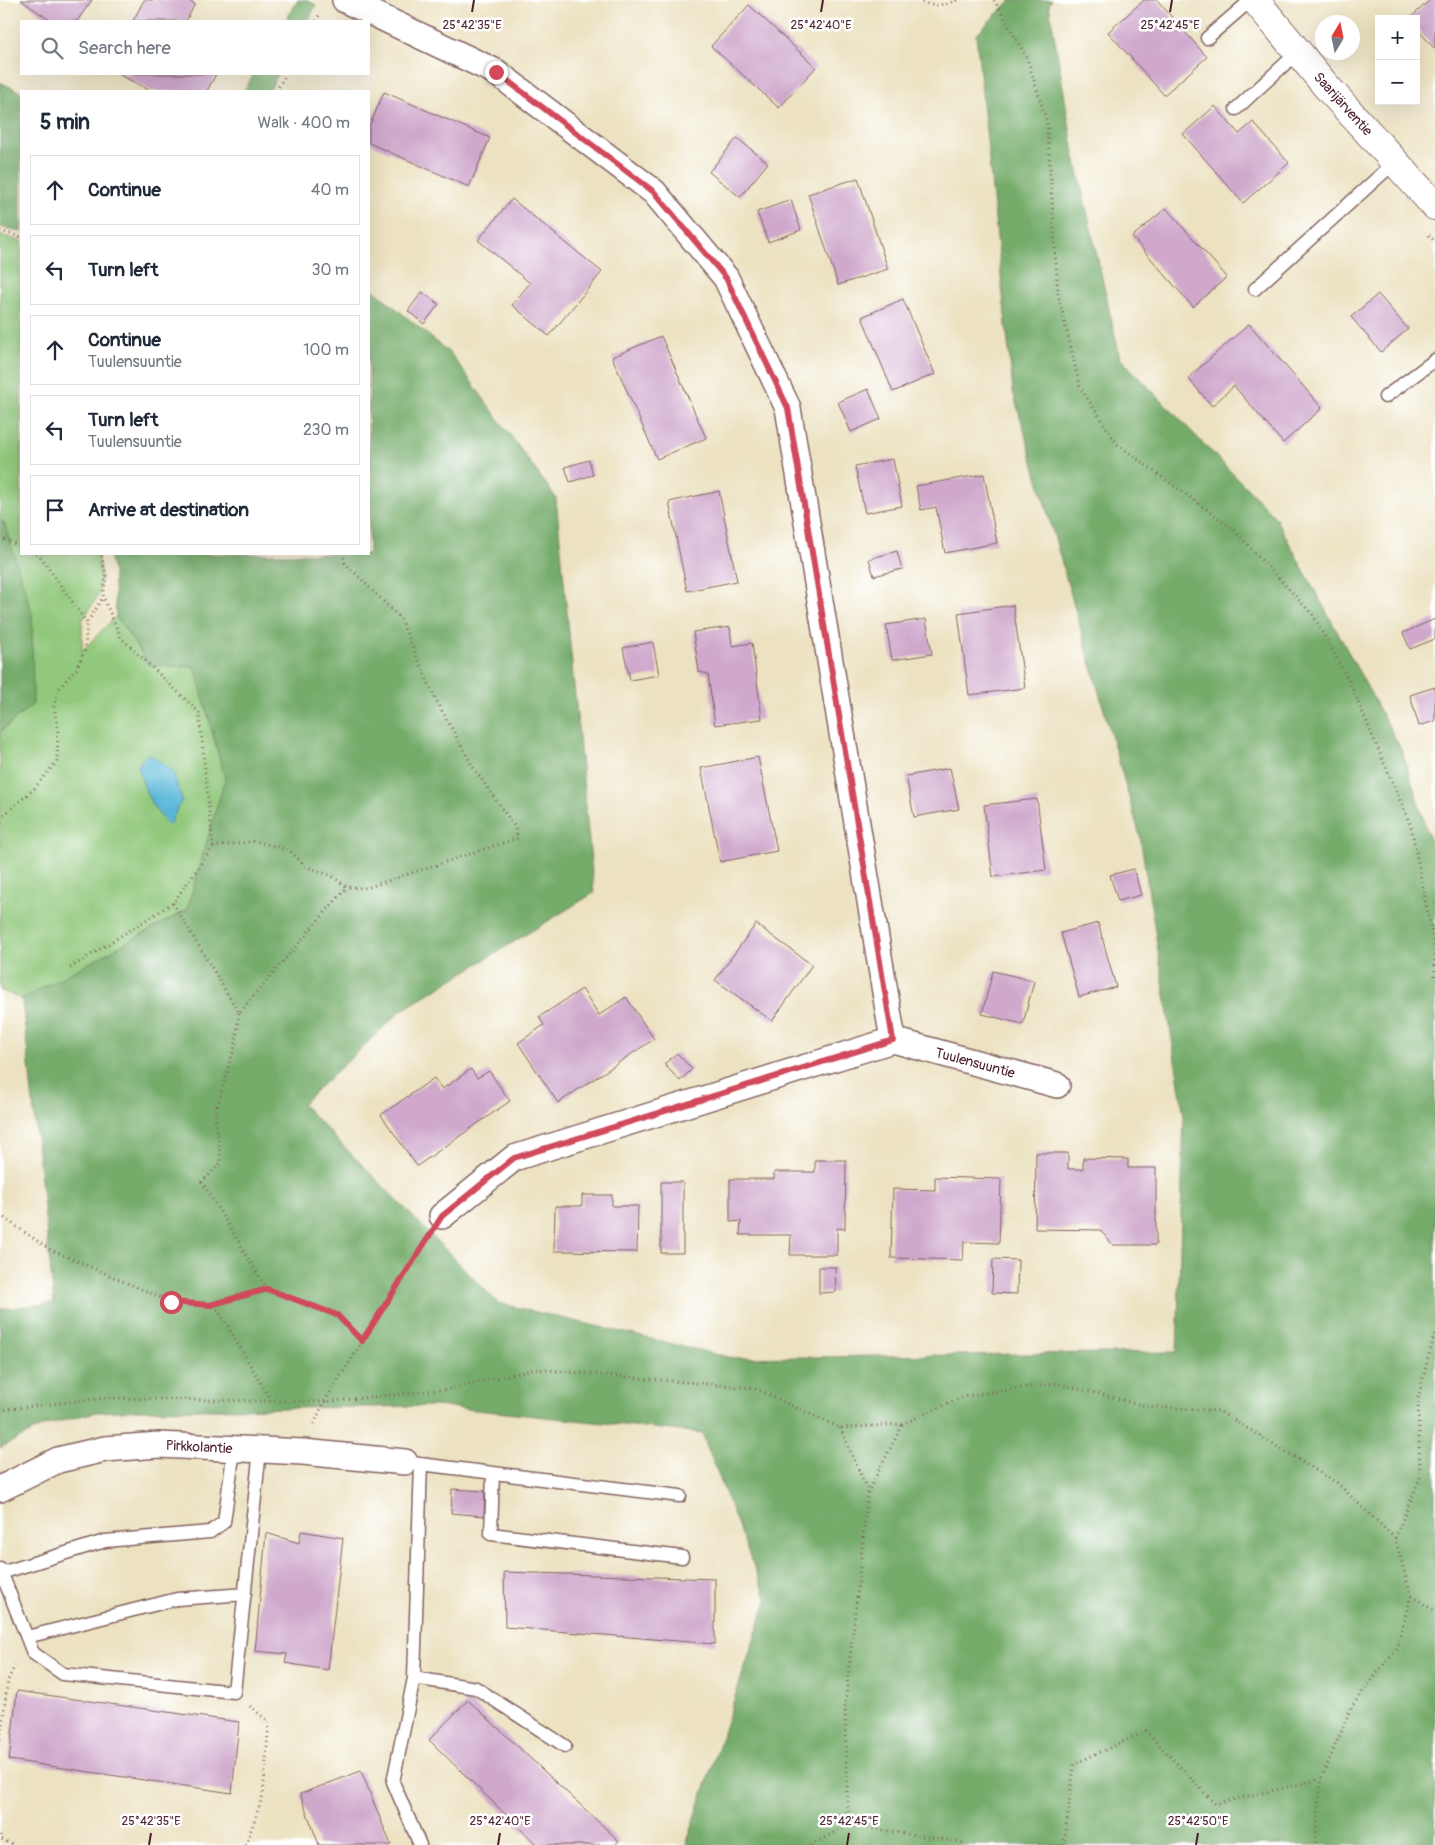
<!DOCTYPE html>
<meta charset="utf-8">
<style>
body{margin:0;font-family:Pangolin,sans-serif;background:#f2f2f3;color:#1f2937}
.controls{position:absolute;right:15px;top:15px;display:grid;overflow:hidden;border-radius:0px;box-shadow:0 5px 20px #0002}
.controls button{width:45px;height:45px;display:grid;place-items:center;padding:0;border:0;border-bottom:1px solid #e0e1e3;background:#fff;color:#1f2937;font:25px sans-serif}
.compass{position:absolute;left:1315px;top:15px;width:45px;height:45px;border-radius:50%;background:#fff;box-shadow:0 5px 20px #0002;rotate:10deg}
.stop{position:absolute;width:15px;height:15px;margin:-11px;border:4px solid #d1495b;border-radius:50%;background:#fff}
.stop.end{background:#d1495b;border-color:#fff;box-shadow:0 1px 5px #0008}
.list{margin:0;padding:0;list-style:none}
h2{display:flex;justify-content:space-between;align-items:center;height:65px;margin:0;padding:0 20px;font-size:21px}
h2 small{font-size:16px;font-weight:400;color:#747a83}
.list li{display:grid;grid-template-columns:32px 1fr auto;gap:15px;align-items:center;box-sizing:border-box;height:70px;margin:0 10px 10px;padding:0 10px;border:1px solid #e0e1e3;border-radius:0px}
.list b{display:block;font-size:19px;white-space:nowrap}
.list p{margin:0;font-size:16px;white-space:nowrap;color:#747a83}
.list em{font-size:16px;font-style:normal;color:#747a83}
.icon{flex:none;width:28px;height:28px;fill:none;stroke:currentColor;stroke-width:2;stroke-linecap:round;stroke-linejoin:round}
.map{position:relative;flex:none;width:1435px;height:1845px;overflow:hidden}
.search{position:absolute;background:#fff;box-shadow:0 5px 20px #0002;left:20px;top:20px;width:350px;height:55px;display:flex;align-items:center;gap:12px;box-sizing:border-box;padding:0 18px;border-radius:0px;color:#747a83;font-size:19px}
.panel{position:absolute;background:#fff;box-shadow:0 5px 20px #0002;left:20px;top:90px;width:350px;height:465px;border-radius:0px}
.map>svg:first-child{display:block}
</style>
<div class="map">
<svg width="1435" height="1845" viewBox="0 0 1435 1845">
<rect width="100%" height="100%" fill="#fff"/>
<filter id="ink" filterUnits="userSpaceOnUse"><feTurbulence type="fractalNoise" baseFrequency=".02" numOctaves="2"/><feDisplacementMap in="SourceGraphic" scale="10" xChannelSelector="R" yChannelSelector="G"/><feConvolveMatrix kernelMatrix="1 2 1 2 8 2 1 2 1" color-interpolation-filters="sRGB"/></filter>
<filter id="wash" filterUnits="userSpaceOnUse"><feTurbulence type="fractalNoise" baseFrequency=".0096" numOctaves="4" result="noise"/><feDisplacementMap in="SourceGraphic" scale="20" xChannelSelector="R" yChannelSelector="G"/><feGaussianBlur stdDeviation="1.12" result="paint"/><feColorMatrix in="noise" values="0 0 0 0 0 0 0 0 0 0 0 0 0 0 0 0 0 1.4 0 .05"/><feComposite in="paint" operator="in"/></filter>
<g filter="url(#wash)">
<rect width="100%" height="100%" fill="#ece2c1"/>
<path fill="#91c87b" stroke="#6e7453" d="M0,235l21,6v313h76l4,22 -2,18 -17,27v30l34,-35 33,49 46,1 30,113 -38,131 -165,89 -22,-9v-258l33,-28 -29,-182h-4z"/>
<path fill="#74ac6b" stroke="#5f664b" d="M298,0h9l9,5 -8,16h-23z
M1011,0h41l-3,4 25,149 46,205 155,159 127,234 33,105v989h-749l81,-245 -65,-167 -265,-27 -292,4 -49,2 -53,14 -43,22v-139l54,-6 -32,-304 165,-89 38,-131 -30,-112 -46,-2 -33,-49 -3,-45 -4,-17h260v-268l82,68 105,144 38,395 -192,117 -100,94 196,199 234,55 445,-6 7,-236 -44,-280 -127,-444 -37,-358z
M254,74h24l-9,17h-25z
M0,82l21,10v140l-21,-5z
M0,522h4l28,91 1,91 -33,28z"/>
<path fill="#59b7d8" stroke="#526b82" d="M148,753l25,18 9,29 -13,25c-18,-16 -26,-37 -31,-60z"/>
<g id="blocks">
<path fill="#cfa8cc" d="M21,0h71l-15,21h-26z
M144,0h42l9,4 -9,17h-53z
M1144,0h13l50,57 -43,38 -56,-63z
M1430,0h5v49l-19,-21v-9h-7z
M749,5l67,62 -37,41 -68,-62z
M118,74h98l-9,17h-56z
M384,92l106,46 -21,49 -100,-44v-16z
M1215,106l24,28 14,-12 36,41 -46,40 -60,-69z
M737,138l31,25 -28,34 -31,-25z
M858,178l30,91 -50,16 -30,-91z
M512,199l90,73 -53,64 -37,-31 18,-22 -52,-43z
M791,200l10,30 -33,12 -11,-30z
M1166,208l61,69 -34,30 -61,-70z
M422,292l17,12 -15,20 -16,-13z
M1378,294l30,35 -27,23 -30,-35z
M903,299l32,75 -42,18 -31,-75z
M1249,324l73,84 -39,35 -49,-57 -22,20 -24,-28z
M661,336l45,102 -49,21 -45,-102z
M868,389l13,30 -30,13 -13,-30z
M893,459l9,47 -37,7 -10,-47z
M589,460l4,15 -23,7 -5,-15z
M984,474l13,69 -52,10 -9,-46 -15,3 -5,-24z
M719,491l18,90 -50,10 -18,-89z
M897,551l5,18 -28,7 -5,-17z
M1013,605l12,83 -56,7 -11,-82z
M926,619l6,35 -40,6 -6,-35z
M1435,619v20l-25,10 -7,-16z
M730,627l2,19 20,-3 10,76 -47,6 -7,-51 -9,-2 -6,-40z
M653,642l6,33 -29,5 -7,-32z
M1435,687v34l-16,5 -9,-31z
M758,757l19,94 -57,11 -19,-94z
M950,768l9,41 -45,8 -8,-41z
M1037,799l9,71 -53,7 -9,-72z
M1134,869l7,26 -23,6 -8,-26z
M1098,923l18,64 -37,10 -18,-64z
M756,924l56,41 -40,56 -57,-41z
M993,971l41,10 -11,43 -41,-10z
M582,989l17,26 27,-18 28,42 -96,64 -40,-60 26,-18 -5,-8z
M677,1053l15,16 -12,12 -16,-17z
M471,1069l6,9 12,-7 21,30 -93,65 -36,-51 53,-37 8,11z
M1036,1153h32v16h15v-11l45,1v9h28v77h-43l-13,-15 -65,-1z
M815,1160h31l-1,69 -8,-1v27h-47l1,-20h-51l1,-14 -11,1v-43h44v-7h41z
M935,1177l66,2 -2,64 -35,-1 -1,18 -72,-2 2,-69 42,1z
M661,1182h22v71h-22z
M582,1195h30v11h26l-1,46 -83,-1 1,-45h27z
M993,1259l25,1 -1,34 -25,-1z
M819,1267h16l1,25 -17,1z
M452,1489l33,2 -1,25 -33,-3z
M301,1531l42,7 -15,132 -43,-7 2,-9 -32,-3 11,-118 33,10z
M504,1572l211,7v65l-210,-17z
M17,1691l222,31 -7,71 -223,-33z
M468,1700l151,141 -4,4h-78l-108,-105z
M361,1771l30,74h-72l-19,-51z"/>
</g>
</g>
<g filter="url(#ink)">
<use href="#blocks" fill-opacity="0" stroke="#836360" stroke-width="1"/>
<g fill="none" stroke-linecap="round" stroke-linejoin="round">
<g stroke="#836360" stroke-width="15">
<path id="service" d="M1207,38l44,-38
M1236,109l62,-57
M1255,289l140,-127
M1385,397l50,-37
M412,1463l268,33
M493,1473l-2,61 191,23
M0,1569l33,84 30,21 171,18 26,-242
M1,1573l104,-32 105,-9 14,-10 10,-73
M27,1637l150,-38 68,-5
M414,1678l62,10 89,58
M420,1845l-27,-63 21,-104 7,-214"/>
</g>
<g stroke="#836360" stroke-width="28">
<path id="minor" d="M345,0l151,72 158,120 72,86 62,130 105,632 -379,118 -72,58
M893,1040l164,45
M0,1489l58,-29 47,-11 54,-4 144,7 102,10"/>
</g>
<g stroke="#836360" stroke-width="30">
<path id="secondary" d="M1255,0l72,87 108,119"/>
</g>
<path stroke="#836360" stroke-width="3" stroke-dasharray="1 4" stroke-linecap="butt" d="M917,0c15,7 26,6 40,0
M994,0l33,58 20,64 11,172 22,93 37,57 115,84 81,87 36,66 62,145 24,124v26
M316,21l4,-8
M276,91l10,-17
M0,231l21,6
M1429,235l6,7
M0,537l21,10
M36,554l4,2 47,67
M0,818l33,-28 24,-29 1,-32 -4,-22 5,-19 17,-19 9,-19 2,-27 16,-26 3,-21 -5,-22
M213,847l42,-6 34,9 16,16 27,10 15,11 19,1 152,-50 -3,-11 -42,-60 -38,-69 -35,-80 -55,-55 -2,-9
M173,903l66,110 108,-126
M70,968l103,-65 40,-56 -14,-135 -78,-74 -18,-41
M239,1013l-3,29 -21,71 6,50 -19,19 65,107
M0,1215l49,34 122,53 39,3 8,5 52,89
M210,1305l57,-16 70,26 26,26
M0,1410l104,-12 220,4 125,-13 86,-20 219,19 86,40 62,-4 63,-28 91,-13 90,23 73,5 118,72 58,55 16,58 -15,53 -44,57 -31,73 -6,66
M314,1424l10,-22 103,-162
M840,1428l28,63
M1395,1538l25,-60 -2,-80 17,-67
M1411,1596l24,15
M0,1739l8,-59 7,-15
M848,1825l113,17 5,3
M0,1835l1,4 13,6
M246,1845l17,-50 6,-73 -19,-16
M811,1845l37,-20 -3,-120 23,-213 34,-67
M1064,1845l10,-81 72,-33 69,73 106,-25"/>
<use href="#service" stroke="#fff" stroke-width="12"/>
<use href="#minor" stroke="#fff" stroke-width="25"/>
<use href="#secondary" stroke="#fff" stroke-width="28"/>
</g>
</g>
<g fill="none" stroke-linecap="round" stroke-linejoin="round" filter="url(#ink)">
<path stroke="#d1495b" stroke-width="6" d="M171,1302l39,3 57,-16 70,26 25,26 80,-125 72,-58 379,-118 -105,-632 -62,-130 -72,-86 -158,-120"/>
</g>
<path fill="none" stroke="#4a1f2b" stroke-width="2" d="M472,12l2,-12M821,12l2,-12M1170,12l2,-12M149,1845l2,-12M498,1845l2,-12M847,1845l2,-12M1196,1845l2,-12"/>
<g text-anchor="middle" dominant-baseline="central" stroke-width="5" stroke-linejoin="round" paint-order="stroke">
<g font-size="14" fill="#4a1f2b" stroke="#fff">
<text transform="translate(1343 104) rotate(48)">Saarijärventie</text>
<text transform="translate(975 1063) rotate(15)">Tuulensuuntie</text>
<text transform="translate(199 1447) rotate(3)">Pirkkolantie</text>
</g>
</g>
<g font-size="12" text-anchor="middle" fill="#4a1f2b" stroke="#fff" stroke-width="5" stroke-linejoin="round" paint-order="stroke">
<text x="472" y="29">25°42'35"E</text>
<text x="821" y="29">25°42'40"E</text>
<text x="1170" y="29">25°42'45"E</text>
<text x="151" y="1825">25°42'35"E</text>
<text x="500" y="1825">25°42'40"E</text>
<text x="849" y="1825">25°42'45"E</text>
<text x="1198" y="1825">25°42'50"E</text>
</g>
</svg>
<div class="controls">
<button>+</button>
<button>−</button>
</div>
<svg class="compass" viewBox="-18 -18 36 36"><path d="M0-13l5 13h-10z" fill="#e53935"/><path d="M0 13l5-13h-10z" fill="#747a83"/></svg>
<div class="stop" style="left:171px;top:1302px"></div>
<div class="stop end" style="left:496px;top:72px"></div>
<div class="search"><svg class="icon" aria-label="search" viewBox="0 0 24 24"><circle cx="10" cy="10" r="6"/><path d="M15 15l6 6"/></svg>Search here</div>
<section class="panel">
<h2>5 min<small>Walk · 400 m</small></h2>
<ul class="list">
<li><svg class="icon" aria-label="ahead" viewBox="0 0 24 24"><path d="M12 20V5M6 11l6-6 6 6"/></svg><div><b>Continue</b></div><em>40 m</em></li>
<li><svg class="icon" aria-label="left" viewBox="0 0 24 24"><path d="M17 20v-9H6M10 6l-5 5 5 5"/></svg><div><b>Turn left</b></div><em>30 m</em></li>
<li><svg class="icon" aria-label="ahead" viewBox="0 0 24 24"><path d="M12 20V5M6 11l6-6 6 6"/></svg><div><b>Continue</b><p>Tuulensuuntie</p></div><em>100 m</em></li>
<li><svg class="icon" aria-label="left" viewBox="0 0 24 24"><path d="M17 20v-9H6M10 6l-5 5 5 5"/></svg><div><b>Turn left</b><p>Tuulensuuntie</p></div><em>230 m</em></li>
<li><svg class="icon" aria-label="arrive" viewBox="0 0 24 24"><path d="M6 21V4h12l-3 4 3 4H6"/></svg><div><b>Arrive at destination</b></div></li>
</ul>
</section>
</div>
